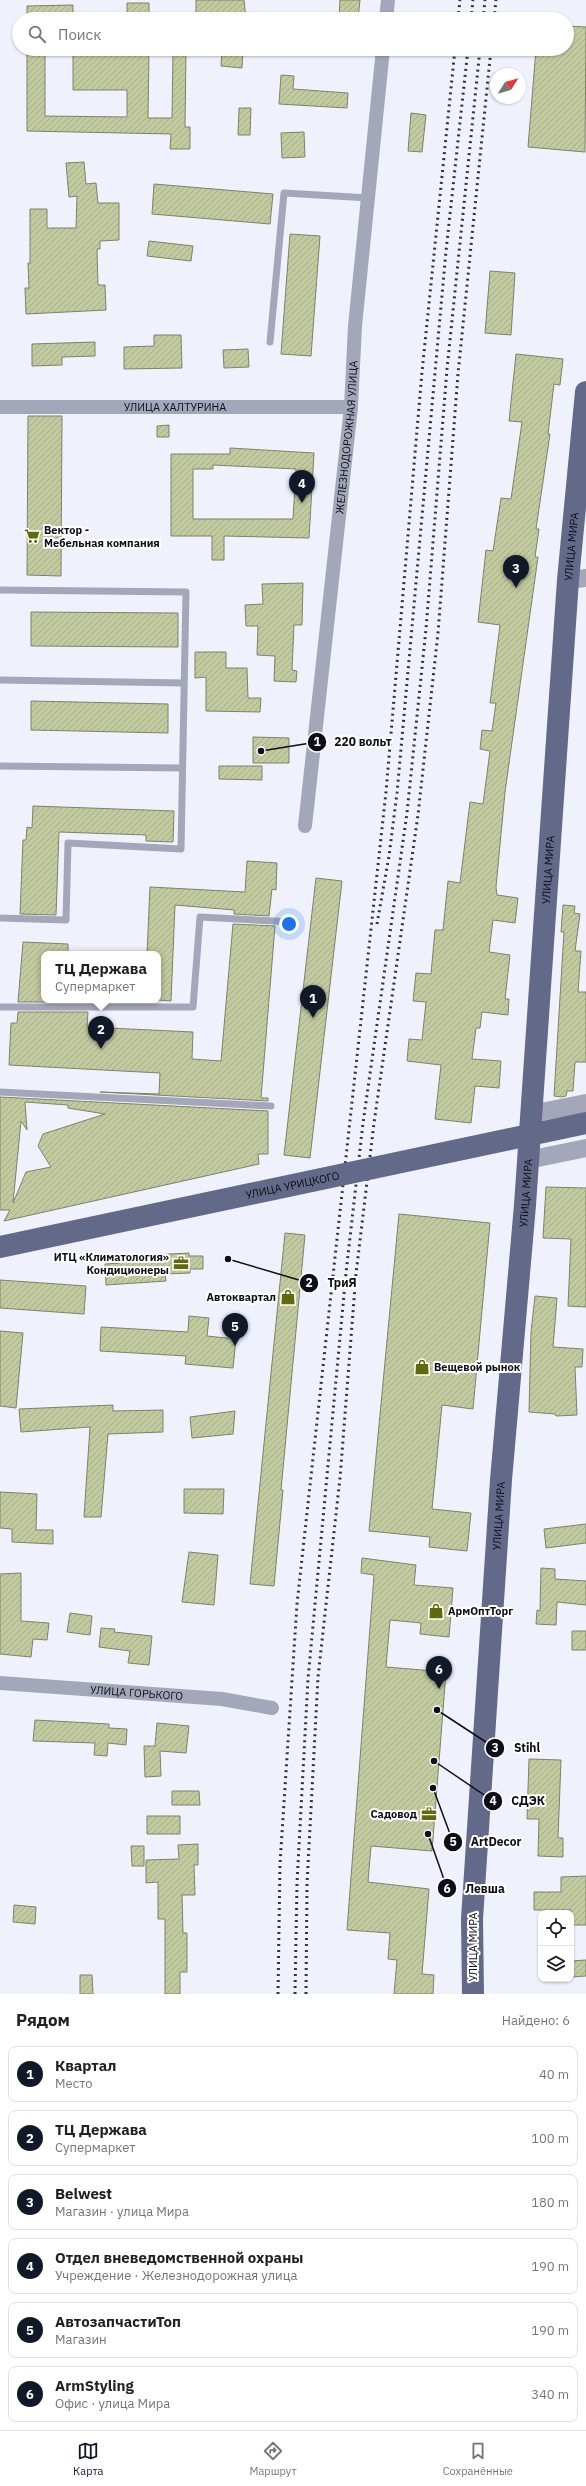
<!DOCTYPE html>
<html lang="ru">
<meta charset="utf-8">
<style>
body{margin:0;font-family:"IBM Plex Sans",sans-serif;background:#f2f2f2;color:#202124}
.controls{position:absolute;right:12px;bottom:12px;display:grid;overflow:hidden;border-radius:8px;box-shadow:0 1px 3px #0004}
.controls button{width:36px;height:36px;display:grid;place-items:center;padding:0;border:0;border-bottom:1px solid #e0e0e0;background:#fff;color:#202124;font:20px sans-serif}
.compass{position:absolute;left:490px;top:68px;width:36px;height:36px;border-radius:50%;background:#fff;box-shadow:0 1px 3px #0004;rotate:53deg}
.you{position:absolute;left:289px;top:924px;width:14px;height:14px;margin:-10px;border:3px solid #fff;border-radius:50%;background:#1a73e8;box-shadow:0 0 0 6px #1a73e833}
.badge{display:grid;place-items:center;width:26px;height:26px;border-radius:50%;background:#111827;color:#fff;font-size:13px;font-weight:700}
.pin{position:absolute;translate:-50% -33px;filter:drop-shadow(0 1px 2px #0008)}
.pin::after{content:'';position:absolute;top:21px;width:14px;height:12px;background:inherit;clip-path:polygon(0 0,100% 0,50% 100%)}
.popup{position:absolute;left:41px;top:951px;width:120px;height:52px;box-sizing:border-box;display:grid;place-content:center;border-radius:8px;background:#fff;filter:drop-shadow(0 1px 3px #0005);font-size:13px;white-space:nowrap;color:#757577}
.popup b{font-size:15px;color:#202124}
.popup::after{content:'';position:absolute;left:50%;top:100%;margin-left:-8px;border:8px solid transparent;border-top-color:#fff}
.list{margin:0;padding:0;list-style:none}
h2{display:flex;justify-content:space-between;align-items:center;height:52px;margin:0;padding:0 16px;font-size:17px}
h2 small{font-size:13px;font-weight:400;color:#757577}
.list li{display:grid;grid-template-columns:26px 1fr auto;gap:12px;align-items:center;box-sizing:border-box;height:56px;margin:0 8px 8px;padding:0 8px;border:1px solid #e0e0e0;border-radius:8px}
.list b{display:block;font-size:15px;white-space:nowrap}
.list p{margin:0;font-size:13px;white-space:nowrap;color:#757577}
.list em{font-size:13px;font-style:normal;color:#757577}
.icon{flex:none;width:22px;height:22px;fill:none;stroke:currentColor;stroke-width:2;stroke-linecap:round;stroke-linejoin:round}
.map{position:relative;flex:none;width:586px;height:1994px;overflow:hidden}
.search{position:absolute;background:#fff;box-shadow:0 1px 3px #0004;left:12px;right:12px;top:12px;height:44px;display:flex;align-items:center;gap:10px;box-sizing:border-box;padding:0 14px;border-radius:22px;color:#757577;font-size:15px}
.sheet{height:436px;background:#fff}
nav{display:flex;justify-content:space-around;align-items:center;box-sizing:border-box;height:56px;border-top:1px solid #e0e0e0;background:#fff;font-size:11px;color:#757577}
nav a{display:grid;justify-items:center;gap:2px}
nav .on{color:#111827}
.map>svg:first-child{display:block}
</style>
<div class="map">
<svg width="586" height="1994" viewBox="0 0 586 1994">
<defs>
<pattern id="building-hatch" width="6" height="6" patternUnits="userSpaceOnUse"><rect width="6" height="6" fill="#c3ca9f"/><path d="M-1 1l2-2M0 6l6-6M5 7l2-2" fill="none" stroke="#a6ac88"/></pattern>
</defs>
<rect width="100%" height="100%" fill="#eff2fd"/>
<path fill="url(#building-hatch)" stroke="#7e8267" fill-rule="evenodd" d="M196,0h48l2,19 -50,-1z
M340,0h20l-2,19h-19z
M127,3h22v16h-22z
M73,5v14h-46v-13z
M567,26l19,1 -1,125 -57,-5 8,-98h31z
M27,49h18v67l82,1v-27h-54v-41h76l-1,69h24l1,-69h13l-1,78h5v22h-20l1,-15 -144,-3z
M222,49h21l-1,19 -21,-2z
M281,75l13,1 -1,13 55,4 -1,15 -68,-4z
M239,108h12l-1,27h-12z
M411,113l15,2 -4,37 -14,-1z
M304,132l1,25 -23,1 -1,-25z
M84,162l2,22 10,-1 2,20h21v37l-19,1v8h-3l1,36h7l1,25 -80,4 -1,-26h4l-1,-25h2v-54h17v19h29l1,-32 -8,1 -3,-34z
M154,184l119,10 -3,30 -118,-10z
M290,234l30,2 -9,120 -30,-2z
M149,241l44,5 -2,15 -44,-5z
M490,271l25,2 -4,62 -26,-2z
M154,335h27l1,33 -58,1v-22l30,-1z
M95,342v14l-33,1v8l-30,1v-22z
M248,349l1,18 -25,1 -1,-18z
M516,354l47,5 -3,26 -6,-1 -6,50h2l-14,95h3l-4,28h3l-33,235 -9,95 1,8 21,3 -3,25 -22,-3 -4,32 21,3 -5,44h4l-1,16 -26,-3 -2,16h-4l-4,31 29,2 -2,27 -24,-2 -4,37 -36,-4 6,-54 -34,-4 2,-22 13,1 4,-38 -13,-1 3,-28 15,1 4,-44h8l5,-49 12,2 10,-81 13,2 7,-53 -10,-2 2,-19 10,1 4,-28h-6l10,-78 -22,-3 8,-72 7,1 8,-53 10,1 11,-77 -13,-1z
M28,416h34l-1,160 -34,-1z
M169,425v12h-12v-11z
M230,448l84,5 -5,85 -85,-2v24h-12v-24h-41v-82h59zM213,465l83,4 -3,50h-100v-50h20z
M303,583l-1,42h-8l-2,45 5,1 -1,11 -22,-1 1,-25 -18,-1 1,-29h-12l-1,-21 18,-1 -1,-20z
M31,612l147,1v34l-147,-1z
M195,652h31v16h21l1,30h13l-1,14 -54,-1v-34l-11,1z
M31,701l137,3v29l-137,-3z
M253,737l36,1v25h-36z
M219,766h43v14l-43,-1z
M33,806l141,5 -1,31 -27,-1v-6l-87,-3 -3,83 -36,-1 3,-74h3l1,-13 5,1z
M247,861l30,2 -1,27 -4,-1 -3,27 -35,-2v-4l-59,-5 -4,96 -13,-1v-46h-11l3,-67 95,5z
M316,878l26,3 -32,277 -26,-3z
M563,905l12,1 -1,7 6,1 -5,37h6l-3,41h8v70h-11l-2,29h-6l-1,5 -4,1 -8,-1 10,-164h-3z
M233,924l42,2 -14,172h7v3l-168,-9 59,2 1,-21 -151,-8 2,-42h6l1,-11h70l-1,15 106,5 -1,27 29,2z
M23,942l45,2v10h-24v46h44v2h-70z
M0,1097l268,14v43h-10l1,10 -255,57 6,-11h-10zM25,1102l43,3v3l37,6 -62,20 -5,12 13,21 -25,5 -13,31 8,-82 6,9z
M546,1187l40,1v119l-18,-1 3,-67 -28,-1z
M399,1214l91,9 -17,186 -31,-4 -10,104 39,4 -4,38 -38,-4 1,-10 -61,-6z
M285,1233l20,2 -24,255h2l-9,96 -24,-2z
M189,1253v3h14v13h-13v4l-25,1 1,7 -60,4 -1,-21 15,-1v-3l30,-2v-3z
M0,1280l86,6 -2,28 -84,-6z
M535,1296l22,2 -4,49 30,2 -1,18h-7l2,48 -21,1 -1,-2 -26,-2 2,-80z
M189,1316l20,2 -2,18 29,3 -3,29 -48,-4 1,-8 -86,-5 1,-24 87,5z
M0,1331l23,2 -7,75 -16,-2z
M113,1405v6l50,-1v22l-55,2 -7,83h-17l6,-90 -69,5 -2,-23z
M235,1411l-2,23 -41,4 -2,-21z
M184,1489h40l-1,25 -39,-1z
M0,1492l37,2 -1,36h17v14l-41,-2v-13l-12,-1z
M586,1524v19l-40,5 -2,-19z
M189,1552l29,3 -4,50 -32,-3z
M362,1558l54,7 -2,20 39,3 -4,49 -29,-3 1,-11 -31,-3 -4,47 60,5 -14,179 -61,-5 -3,36 61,7 -7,85 12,1 -1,19h-39l3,-34 -9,-1 2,-26 -43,-3 27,-355 -13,-2z
M541,1568l14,1v10l31,2v24l-29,-3 -1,23 -20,-1 1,-14 3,1z
M21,1573v48l28,2 -2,17 -14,-1 -2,18 -31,-3v-80z
M70,1613l22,3 -2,19 -23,-3z
M101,1628l14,1 -1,3 38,4 -3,29 -21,-2 2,-12 -31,-4z
M572,1631h14v19h-14z
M35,1720l74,4v4l18,1 -1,16 -18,-2 -1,13 -13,-1 1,-12 -62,-2z
M157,1723l32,3 -3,27 -26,-2 1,25 -16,1 -1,-31h11z
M529,1759l32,1 -3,78h5v19l-25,-1 1,-37h-12z
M172,1791h27l1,14h-28z
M147,1816h33v18h-33z
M198,1844v21h-4l1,30h-13l1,38h4v39h-7v22h-15v-75h-7v-37l-12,1v-23l33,-1 -1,-14z
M131,1846h13v20h-12z
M586,1876v49h-15v-15h-37v-18h27v-15z
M14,1905l22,2 -1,17 -22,-2z
M586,1960v16l-15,1v-16z
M80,1975h12l1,19h-13z"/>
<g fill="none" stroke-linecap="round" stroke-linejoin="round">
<path stroke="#a3a7b9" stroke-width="7" d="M270,342l14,-149 85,5
M0,590l186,2 -5,257 -113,-6 -2,77 -66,-2
M0,680l184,3
M0,766l182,2
M0,1007h193l7,-90 93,5
M0,1092l271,14"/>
<g stroke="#a3a7b9" stroke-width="14">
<path d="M386,19l2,-19"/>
<path id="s1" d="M0,407h351"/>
<path id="s2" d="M305,826l46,-419 4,-81 28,-277"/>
<path id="s3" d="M0,1683l222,16 50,9"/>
</g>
<path stroke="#a3a7b9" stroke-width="18" d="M568,580l18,-2
M531,1114l55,-11
M528,1160l58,-12"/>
<path stroke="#636988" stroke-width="22" id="s4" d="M473,1994l-1,-75 29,-439 24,-275 43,-625 18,-188"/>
<path stroke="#31323c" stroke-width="3" stroke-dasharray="2 4" stroke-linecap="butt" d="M458,19l2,-19
M471,19l2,-19
M483,19l2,-19
M494,19l2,-19
M377,924l12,-68 8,-63 49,-542 22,-202
M278,1994l2,-130 17,-260 89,-812 36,-420 33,-323
M295,1994l2,-111 11,-204 38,-406 17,-150 44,-310 19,-184 21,-260 33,-320
M306,1994l1,-110 11,-207 22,-199 16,-204 18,-151 44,-308 20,-182 20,-259 33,-325"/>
<path stroke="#636988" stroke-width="22" id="s5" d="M0,1247l586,-124"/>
</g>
<defs>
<g id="supermarket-bare" transform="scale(1.2)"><path d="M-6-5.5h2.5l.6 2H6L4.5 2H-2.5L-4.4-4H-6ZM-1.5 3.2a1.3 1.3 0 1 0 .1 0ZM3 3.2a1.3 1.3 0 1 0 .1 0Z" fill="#60690c" stroke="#fff" stroke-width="2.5" paint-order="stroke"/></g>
<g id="office-bare" transform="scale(1.2)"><path d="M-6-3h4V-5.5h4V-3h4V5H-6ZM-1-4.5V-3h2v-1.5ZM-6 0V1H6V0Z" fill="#60690c" stroke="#fff" stroke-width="2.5" paint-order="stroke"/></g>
<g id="shop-bare" transform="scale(1.2)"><path d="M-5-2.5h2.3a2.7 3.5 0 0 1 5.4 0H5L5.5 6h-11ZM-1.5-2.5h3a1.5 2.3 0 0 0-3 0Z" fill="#60690c" stroke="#fff" stroke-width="2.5" paint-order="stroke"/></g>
</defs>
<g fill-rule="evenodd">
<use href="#supermarket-bare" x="32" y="536"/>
<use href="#office-bare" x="181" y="1263"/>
<use href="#shop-bare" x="288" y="1297"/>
<use href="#shop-bare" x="422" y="1367"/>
<use href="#shop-bare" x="436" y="1611"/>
<use href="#office-bare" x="429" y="1814"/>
</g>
<g text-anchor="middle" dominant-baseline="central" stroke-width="4" stroke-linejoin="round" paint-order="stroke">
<g font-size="11" fill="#0d0e18" stroke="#fff">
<text stroke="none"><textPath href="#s1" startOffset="175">УЛИЦА ХАЛТУРИНА</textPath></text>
<text stroke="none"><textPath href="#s2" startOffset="391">ЖЕЛЕЗНОДОРОЖНАЯ УЛИЦА</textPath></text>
<text stroke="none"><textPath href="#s4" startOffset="1451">УЛИЦА МИРА</textPath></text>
<text stroke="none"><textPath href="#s4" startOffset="1127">УЛИЦА МИРА</textPath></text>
<text stroke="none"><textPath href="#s5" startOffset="299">УЛИЦА УРИЦКОГО</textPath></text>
<text stroke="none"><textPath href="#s4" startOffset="803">УЛИЦА МИРА</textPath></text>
<text stroke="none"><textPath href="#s4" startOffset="479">УЛИЦА МИРА</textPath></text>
<text stroke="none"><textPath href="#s3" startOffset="137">УЛИЦА ГОРЬКОГО</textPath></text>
<text transform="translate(473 1947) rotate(-90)">УЛИЦА МИРА</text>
</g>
<g font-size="11" font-weight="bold" fill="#0d0e18" stroke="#fff" text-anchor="start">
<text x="44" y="530">Вектор -<tspan x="44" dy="13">Мебельная компания</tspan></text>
<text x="169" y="1257" text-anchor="end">ИТЦ «Климатология»<tspan x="169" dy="13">Кондиционеры</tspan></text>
<text x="276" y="1297" text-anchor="end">Автоквартал</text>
<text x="434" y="1367">Вещевой рынок</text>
<text x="448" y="1611">АрмОптТорг</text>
<text x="417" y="1814" text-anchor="end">Садовод</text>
</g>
</g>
<path fill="none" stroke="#0d0e18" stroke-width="1.5" d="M261 751L317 742M228 1259L309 1283M437 1710L495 1748M434 1761L493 1801M433 1788L453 1842M428 1834L447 1888"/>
<g fill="#0d0e18" stroke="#fff" stroke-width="1.5">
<circle cx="261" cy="751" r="4"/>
<circle cx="228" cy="1259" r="4"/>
<circle cx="437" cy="1710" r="4"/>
<circle cx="434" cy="1761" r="4"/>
<circle cx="433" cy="1788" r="4"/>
<circle cx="428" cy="1834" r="4"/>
<circle cx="317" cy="742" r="10"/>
<circle cx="309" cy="1283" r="10"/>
<circle cx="495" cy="1748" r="10"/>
<circle cx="493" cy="1801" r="10"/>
<circle cx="453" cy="1842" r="10"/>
<circle cx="447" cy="1888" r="10"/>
</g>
<g font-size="12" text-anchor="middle" font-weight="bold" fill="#fff">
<text x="317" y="746">1</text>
<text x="309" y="1287">2</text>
<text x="495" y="1752">3</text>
<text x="493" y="1805">4</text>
<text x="453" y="1846">5</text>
<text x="447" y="1893">6</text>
</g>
<g font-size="12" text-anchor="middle" font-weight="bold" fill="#0d0e18" stroke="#fff" stroke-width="4" stroke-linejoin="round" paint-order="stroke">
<text x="363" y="746">220 вольт</text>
<text x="342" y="1287">ТриЯ</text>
<text x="527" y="1752">Stihl</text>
<text x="528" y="1805">СДЭК</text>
<text x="496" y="1846">ArtDecor</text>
<text x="485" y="1893">Левша</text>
</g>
</svg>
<div class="controls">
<button><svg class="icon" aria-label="locate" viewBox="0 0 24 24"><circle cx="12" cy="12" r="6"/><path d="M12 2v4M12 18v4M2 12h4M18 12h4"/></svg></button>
<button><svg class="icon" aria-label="layers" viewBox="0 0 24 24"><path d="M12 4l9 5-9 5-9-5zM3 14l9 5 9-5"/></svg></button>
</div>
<svg class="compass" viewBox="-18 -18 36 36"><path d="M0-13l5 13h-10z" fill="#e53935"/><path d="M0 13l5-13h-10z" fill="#757577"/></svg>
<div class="you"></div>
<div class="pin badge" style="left:313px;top:1018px">1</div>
<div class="pin badge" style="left:101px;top:1049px">2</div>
<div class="popup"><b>ТЦ Держава</b>Супермаркет</div>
<div class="pin badge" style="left:516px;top:588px">3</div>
<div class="pin badge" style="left:302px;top:503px">4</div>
<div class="pin badge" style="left:235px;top:1346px">5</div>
<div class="pin badge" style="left:439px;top:1689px">6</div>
<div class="search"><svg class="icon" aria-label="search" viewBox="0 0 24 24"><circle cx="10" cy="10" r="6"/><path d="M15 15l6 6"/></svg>Поиск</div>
</div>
<section class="sheet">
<h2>Рядом<small>Найдено: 6</small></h2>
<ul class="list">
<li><span class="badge">1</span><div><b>Квартал</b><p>Место</p></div><em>40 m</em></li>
<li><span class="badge">2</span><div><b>ТЦ Держава</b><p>Супермаркет</p></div><em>100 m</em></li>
<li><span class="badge">3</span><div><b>Belwest</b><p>Магазин · улица Мира</p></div><em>180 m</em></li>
<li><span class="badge">4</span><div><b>Отдел вневедомственной охраны</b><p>Учреждение · Железнодорожная улица</p></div><em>190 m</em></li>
<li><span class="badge">5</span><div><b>АвтозапчастиТоп</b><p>Магазин</p></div><em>190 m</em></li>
<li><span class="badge">6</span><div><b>ArmStyling</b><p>Офис · улица Мира</p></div><em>340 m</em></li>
</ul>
</section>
<nav>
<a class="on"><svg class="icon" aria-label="map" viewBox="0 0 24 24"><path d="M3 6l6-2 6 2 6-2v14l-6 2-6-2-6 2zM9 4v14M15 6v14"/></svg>Карта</a>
<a><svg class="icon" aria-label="directions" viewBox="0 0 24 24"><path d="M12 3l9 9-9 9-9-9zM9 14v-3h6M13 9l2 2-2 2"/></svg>Маршрут</a>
<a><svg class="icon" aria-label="saved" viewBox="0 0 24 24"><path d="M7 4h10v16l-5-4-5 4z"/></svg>Сохранённые</a>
</nav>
